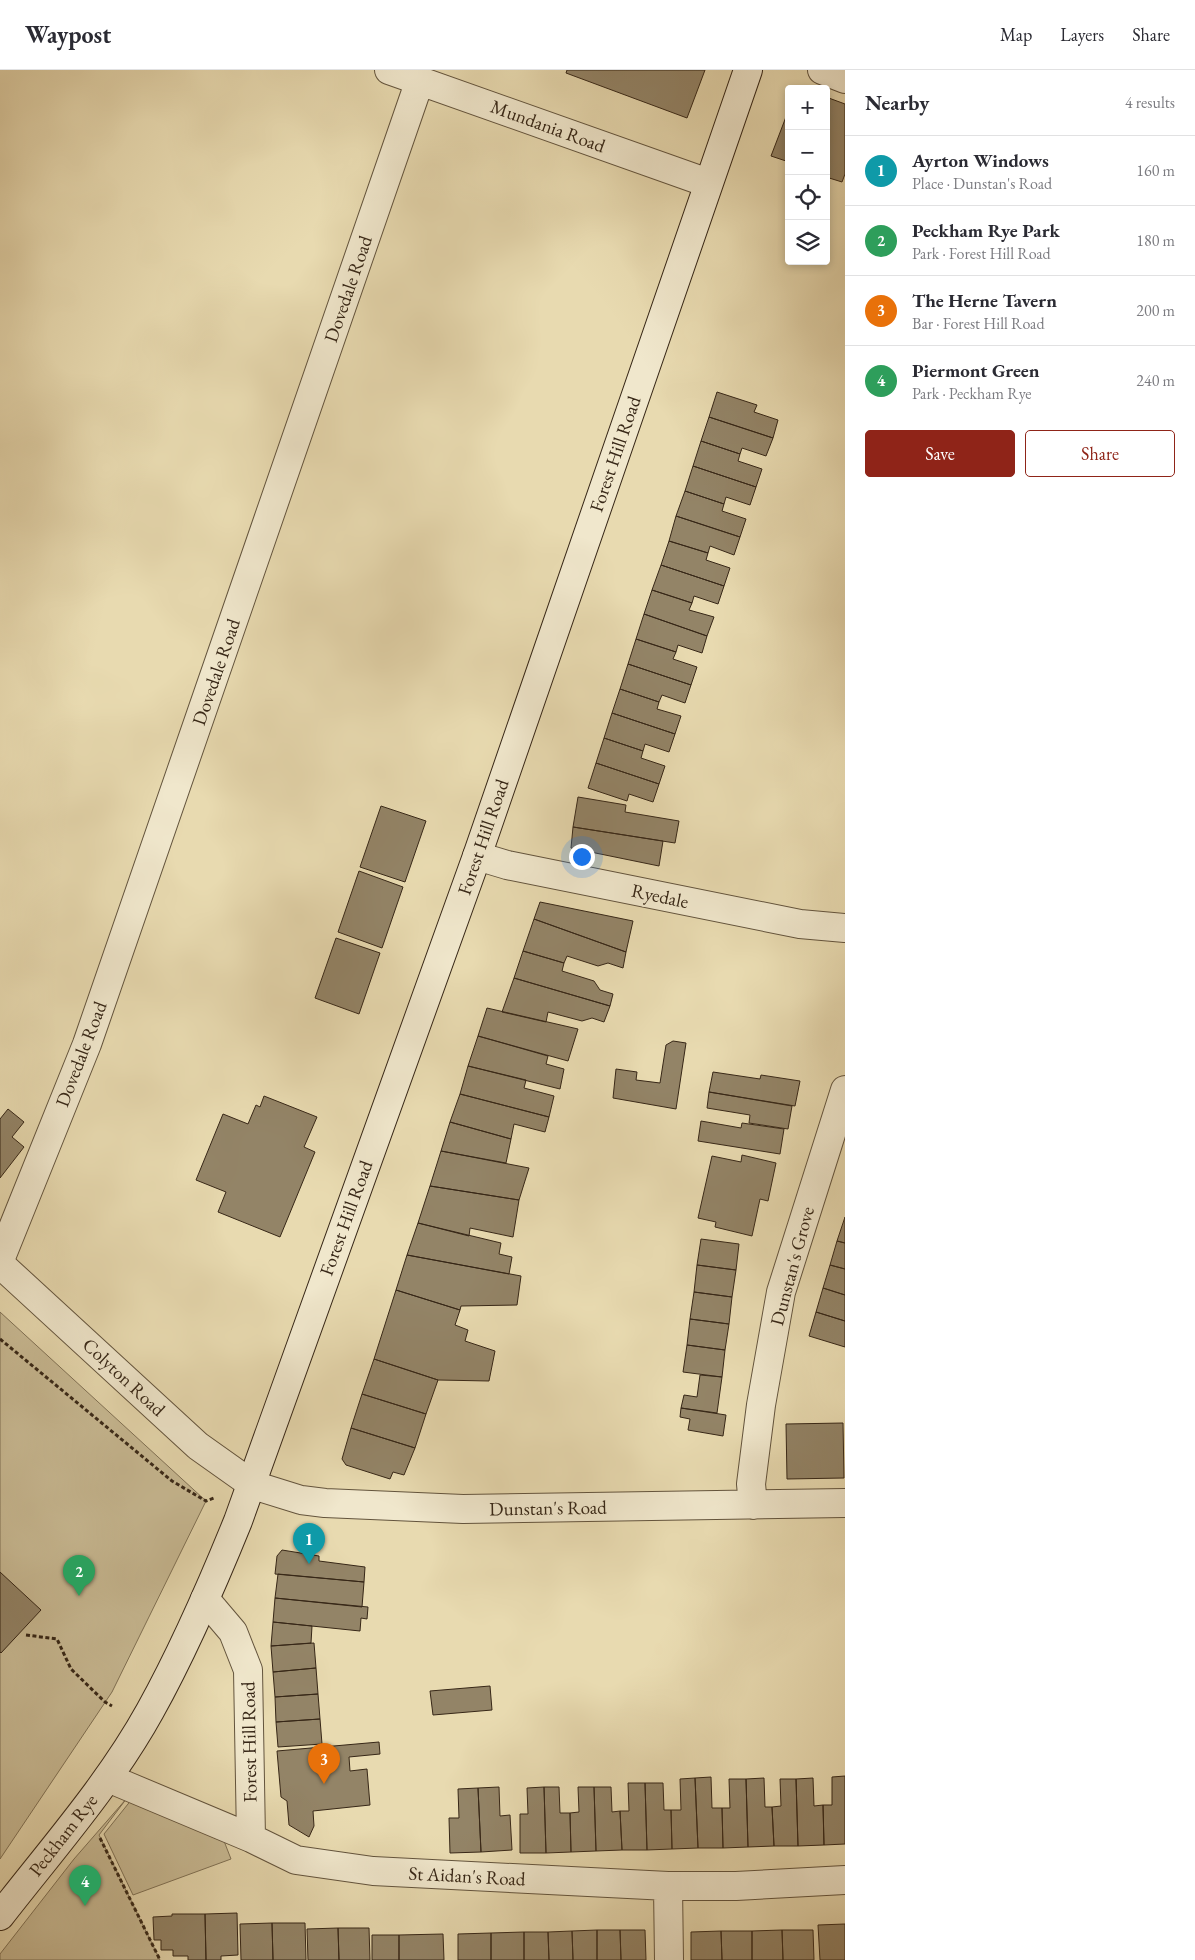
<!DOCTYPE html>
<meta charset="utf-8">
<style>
body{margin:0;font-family:"EB Garamond",serif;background:#f7f7f7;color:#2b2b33}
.controls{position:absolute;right:15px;top:15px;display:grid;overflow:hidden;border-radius:5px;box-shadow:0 2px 8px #0003}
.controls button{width:45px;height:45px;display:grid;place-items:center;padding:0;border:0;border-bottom:1px solid #e1e1e2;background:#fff;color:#2b2b33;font:25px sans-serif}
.you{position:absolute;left:581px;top:786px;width:18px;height:18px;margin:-12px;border:4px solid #fff;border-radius:50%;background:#1a73e8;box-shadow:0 0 0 8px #1a73e833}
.badge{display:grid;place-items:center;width:32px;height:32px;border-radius:50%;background:#8f2418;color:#fff;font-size:16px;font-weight:700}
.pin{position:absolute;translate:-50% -41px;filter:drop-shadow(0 1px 2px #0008)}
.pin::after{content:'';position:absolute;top:26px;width:18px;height:15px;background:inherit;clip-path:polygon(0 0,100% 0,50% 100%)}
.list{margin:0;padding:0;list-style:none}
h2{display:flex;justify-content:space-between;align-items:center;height:65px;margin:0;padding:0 20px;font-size:21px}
h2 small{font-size:16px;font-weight:400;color:#7c7c81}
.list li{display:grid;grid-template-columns:32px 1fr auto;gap:15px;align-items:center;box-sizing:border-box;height:70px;padding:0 20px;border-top:1px solid #e1e1e2}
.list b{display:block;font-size:19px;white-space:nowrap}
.list p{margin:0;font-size:16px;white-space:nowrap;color:#7c7c81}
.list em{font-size:16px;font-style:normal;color:#7c7c81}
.actions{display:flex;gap:10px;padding:15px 20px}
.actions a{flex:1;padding:11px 0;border:1px solid #8f2418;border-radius:5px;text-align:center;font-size:18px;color:#8f2418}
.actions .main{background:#8f2418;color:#fff}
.icon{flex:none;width:28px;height:28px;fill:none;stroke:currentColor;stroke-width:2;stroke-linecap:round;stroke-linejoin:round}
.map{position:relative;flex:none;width:845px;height:1890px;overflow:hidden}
header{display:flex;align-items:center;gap:30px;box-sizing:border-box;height:70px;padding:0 25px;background:#fff;border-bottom:1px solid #e1e1e2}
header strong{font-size:24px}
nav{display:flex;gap:28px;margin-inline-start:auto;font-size:18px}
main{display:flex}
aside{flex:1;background:#fff}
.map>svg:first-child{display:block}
</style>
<header>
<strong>Waypost</strong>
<nav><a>Map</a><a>Layers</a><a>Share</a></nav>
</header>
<main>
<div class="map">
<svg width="845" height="1890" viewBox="0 0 845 1890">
<rect width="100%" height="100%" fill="#e8dab0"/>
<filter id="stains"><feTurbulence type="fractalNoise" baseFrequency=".004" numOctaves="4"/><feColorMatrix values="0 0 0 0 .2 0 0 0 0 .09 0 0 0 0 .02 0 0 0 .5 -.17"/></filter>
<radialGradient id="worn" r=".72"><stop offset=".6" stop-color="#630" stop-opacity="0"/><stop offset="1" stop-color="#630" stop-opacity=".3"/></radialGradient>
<path fill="#cabc96" stroke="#807256" d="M0,1242l206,189 -94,191 -112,167z
M127,1728l-28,37 61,125h-160v-6l74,-95z
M132,1729l92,42 7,18 -98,36 -29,-61z"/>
<path fill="#938467" stroke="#372717" d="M567,0h138l-18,48 -121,-45z
M826,27l19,7v70l-3,8 -16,-5z
M789,39v53l-18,-6z
M717,322l40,13 -3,7 24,8 -5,18 -64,-21z
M709,347l64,21 -7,18 -24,-8 -2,6 -39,-13z
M701,371l39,13 -2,7 24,8 -6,18 -63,-21z
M693,396l63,21 -6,18 -24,-8 -2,7 -39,-13z
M685,421l39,13 -2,7 24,8 -6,18 -64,-21z
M676,446l64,21 -6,18 -24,-9 -2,7 -39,-12z
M669,471l39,12 -2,7 24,8 -6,18 -63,-21z
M661,495l63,21 -6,18 -24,-8 -2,7 -40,-13z
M652,520l40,13 -3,7 25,7 -7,19 -63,-22z
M644,544l63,22 -5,17 -24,-8 -2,7 -40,-13z
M636,569l40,13 -3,7 24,8 -6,18 -63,-21z
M628,594l63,21 -6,18 -23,-8 -3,7 -39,-13z
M620,619l39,13 -2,7 24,7 -6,18 -63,-21z
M612,643l63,21 -6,18 -24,-8 -2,7 -39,-13z
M604,668l39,13 -2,7 24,8 -6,18 -63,-21z
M596,693l63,21 -6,18 -24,-8 -2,7 -39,-13z
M578,727l48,8 -1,7 54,9 -4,22 -102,-16z
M381,736l45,15 -21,61 -45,-15z
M573,757l90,14 -4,25 -88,-18z
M359,801l44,16 -21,61 -44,-16z
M540,832l93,19 -7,31 -92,-33z
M534,849l92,33 -3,16 -15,-5 -10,3 -31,-10 -3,7 -41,-12z
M336,868l44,15 -21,61 -44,-16z
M523,881l41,12 -2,8 32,10 6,9 13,4 -3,12 -96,-28z
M514,908l96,28 -6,16 -12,-4 -10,3 -34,-9 -2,10 -44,-10z
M487,938l91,21 -10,32 -90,-25z
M478,966l70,20 -2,8 18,5 -4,20 -92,-23z
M673,971l13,2 -10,66 -63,-11 3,-29 21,3 -1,8 24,3 6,-38z
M468,996l58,14 -2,8 30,8 -5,21 -89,-23z
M713,1002l47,7 1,-4 39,6 -5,25 -86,-14z
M709,1022l83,14 -4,23 -39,-6 1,-8 -43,-7z
M460,1024l89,23 -4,15 -31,-8 -3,15 -61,-17z
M264,1026l53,21 -13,30 11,5 -35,85 -62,-25 8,-20 -30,-12 27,-66 25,10 8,-19 4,2z
M8,1039l16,13 -12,15 12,10 -24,31v-59z
M701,1051l40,7 1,-5 42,6 -4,25 -82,-13z
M450,1052l61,17 -5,24 -65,-12z
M441,1081l88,17 -10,32 -89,-14z
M742,1085l34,8 -8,38 -8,-2 -8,37 -37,-9 1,-5 -18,-4 14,-62 29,6z
M430,1116l89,14 -6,37 -43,-9 -1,8 -51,-13z
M845,1147v26l-8,-2z
M418,1153l83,20 -2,11 13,3 -3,17 -102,-19z
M701,1169l38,5 -3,26 -39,-5z
M837,1171l8,2v26l-15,-4z
M407,1185l114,21 -4,29 -56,1 -1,4 -64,-20z
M697,1195l39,5 -4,27 -38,-5z
M830,1195l15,4v26l-22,-7z
M823,1218l22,7v26l-29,-9z
M396,1220l64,20 -5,15 13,5 -3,11 30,10 -6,30 -51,-1 -64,-21z
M694,1222l38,5 -3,27 -39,-5z
M816,1242l29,9v26l-36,-11z
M690,1249l39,5 -4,26 -38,-5z
M687,1275l38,5 -3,27 -39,-5z
M374,1289l64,21 -12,34 -64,-20z
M700,1305l22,2 -5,36 -36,-5 3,-13 13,2z
M362,1324l64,20 -11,34 -64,-20z
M681,1338l45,7 -3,21 -35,-6 2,-11 -10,-2z
M843,1353l1,55 -57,1 -1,-55z
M351,1358l64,20 -11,27 -11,-3 -3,7 -44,-14 -4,-6z
M282,1480l37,6v5l46,6 -1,15 -89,-8 2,-18z
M0,1502l41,38 -40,43 -1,-1z
M278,1504l86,8 -2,25 -87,-9z
M275,1528l93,9 -1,12 -6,-1 -1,13 -87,-9z
M273,1552l39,4 -1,17 -40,3z
M314,1573l2,25 -43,4 -2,-26z
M316,1598l2,26 -43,3 -2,-25z
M490,1616l2,24 -59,5 -3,-24z
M318,1624l2,25 -44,3 -1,-25z
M320,1649l2,25 -44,3 -2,-25z
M379,1672l1,12 -31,3 1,14 17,-2 3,36 -57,6 1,15 -5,11 -20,-12 -2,-24 -6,-4 -4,-46z
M845,1706v68l-21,1 -1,-40h9v-28z
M711,1707l1,31h10l1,40h-25l-3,-70z
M695,1708l3,70 -26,1 -1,-39h10l-1,-31z
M764,1708l1,29h7l2,39 -26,1 -2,-68z
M813,1708l1,28 9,-1 1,40 -26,1 -2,-67z
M729,1709h17l2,68 -25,1 -1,-40h8z
M780,1709h16l2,67h-24l-2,-39 9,-1z
M628,1713h17l2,67h-25l-2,-39h9z
M645,1713h18l1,27h7l1,39 -25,1z
M499,1717l1,29 10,-1 2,35 -31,2 -3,-64z
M544,1717l2,66h-26v-39h8l-1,-26z
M544,1717h15l1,26h10l1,39 -25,1z
M578,1717h16l2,64 -25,1 -1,-39 9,-1z
M594,1717h17l1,25 8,-1 2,39 -26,1z
M478,1718l3,64 -31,1 -1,-35h10l-1,-29z
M237,1843l1,42 -17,1v4h-15l-1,-46z
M172,1844h33l1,46h-18v-4h-15v-6h-12v-10h-7l-1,-23 19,-1z
M272,1853h33l1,37h-33z
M272,1853l1,37h-32l-1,-36z
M845,1854v36h-25l-2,-35z
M338,1858h31l1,32h-31z
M338,1858l1,32h-31l-1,-31z
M597,1860h23l1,30h-24z
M597,1860v30h-24l-1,-29z
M620,1860h25l1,30h-25z
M782,1860h31l1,30h-31z
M782,1860l1,30h-31v-29z
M572,1861l1,29h-24l-1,-28z
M721,1861h31v29h-30z
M721,1861l1,29h-31v-28z
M524,1862h24l1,28h-25z
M524,1862v28h-33v-27z
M491,1863v27h-33v-26z
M443,1864l1,26h-45v-25z
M372,1865h27v25h-27z"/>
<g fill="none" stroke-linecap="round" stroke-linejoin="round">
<g stroke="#63543d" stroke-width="30">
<path id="minor" d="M389,0l319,113
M822,0l23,9
M477,786l30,9 293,59 45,4
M0,1190l87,-216 333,-964
M253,1415l48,15 24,3 138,6 382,-6
M753,1435l-2,-21 10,-79 20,-113 64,-202
M205,1529l28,33 15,38 3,168
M108,1708l143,60 45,22 77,11 295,15h68l109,-6
M668,1816l1,74"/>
</g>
<g stroke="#63543d" stroke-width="30">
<path id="tertiary" d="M0,1194l198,182 55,39"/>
</g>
<g stroke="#372717" stroke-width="30">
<path id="secondary" d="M0,1846c52,-67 109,-131 150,-205 34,-61 62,-126 88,-190l239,-665 271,-786"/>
</g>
<path stroke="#372717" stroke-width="3" stroke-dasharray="4 2.5" stroke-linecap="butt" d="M0,1269l172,142 34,20 8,-3
M26,1565l31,4 14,30 34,33 7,4
M100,1768l60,122"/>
<use href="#minor" stroke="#f0e7cc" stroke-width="28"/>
<use href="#tertiary" stroke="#f0e7cc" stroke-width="28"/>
<use href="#secondary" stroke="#f0e7cc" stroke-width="28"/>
</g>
<g text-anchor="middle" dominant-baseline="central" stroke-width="4" stroke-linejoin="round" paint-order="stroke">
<g font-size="19" fill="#372717" stroke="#f0e7cc">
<text transform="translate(548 56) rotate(20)">Mundania Road</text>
<text transform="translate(348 219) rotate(-71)">Dovedale Road</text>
<text transform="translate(615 384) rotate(-71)">Forest Hill Road</text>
<text transform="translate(216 602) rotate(-71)">Dovedale Road</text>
<text transform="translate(483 767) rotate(-71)">Forest Hill Road</text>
<text transform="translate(660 826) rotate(12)">Ryedale</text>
<text transform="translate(81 984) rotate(-69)">Dovedale Road</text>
<text transform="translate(346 1148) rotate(-70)">Forest Hill Road</text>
<text transform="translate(792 1196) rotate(-75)">Dunstan's Grove</text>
<text transform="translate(124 1307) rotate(43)">Colyton Road</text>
<text transform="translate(548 1438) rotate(-1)">Dunstan's Road</text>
<text transform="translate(249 1672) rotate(-91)">Forest Hill Road</text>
<text transform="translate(63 1765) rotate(-52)">Peckham Rye</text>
<text transform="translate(467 1806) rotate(3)">St Aidan's Road</text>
</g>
</g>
<rect width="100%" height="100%" filter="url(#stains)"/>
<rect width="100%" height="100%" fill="url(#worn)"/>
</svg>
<div class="controls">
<button>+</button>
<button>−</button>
<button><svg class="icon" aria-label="locate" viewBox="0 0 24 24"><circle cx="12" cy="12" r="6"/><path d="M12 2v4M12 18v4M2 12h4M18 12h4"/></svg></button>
<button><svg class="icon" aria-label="layers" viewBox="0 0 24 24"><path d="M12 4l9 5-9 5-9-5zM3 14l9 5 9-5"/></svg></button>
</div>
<div class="you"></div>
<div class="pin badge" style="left:309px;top:1494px;background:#0f9aa8">1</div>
<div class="pin badge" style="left:79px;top:1526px;background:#2e9e5b">2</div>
<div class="pin badge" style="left:324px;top:1714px;background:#e8710a">3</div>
<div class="pin badge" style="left:85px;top:1836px;background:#2e9e5b">4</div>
</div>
<aside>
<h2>Nearby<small>4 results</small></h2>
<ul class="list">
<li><span class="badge" style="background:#0f9aa8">1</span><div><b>Ayrton Windows</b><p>Place · Dunstan's Road</p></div><em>160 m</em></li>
<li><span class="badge" style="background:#2e9e5b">2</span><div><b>Peckham Rye Park</b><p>Park · Forest Hill Road</p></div><em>180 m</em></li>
<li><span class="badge" style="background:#e8710a">3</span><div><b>The Herne Tavern</b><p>Bar · Forest Hill Road</p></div><em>200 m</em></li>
<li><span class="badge" style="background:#2e9e5b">4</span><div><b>Piermont Green</b><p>Park · Peckham Rye</p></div><em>240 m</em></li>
</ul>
<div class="actions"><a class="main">Save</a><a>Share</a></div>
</aside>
</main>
